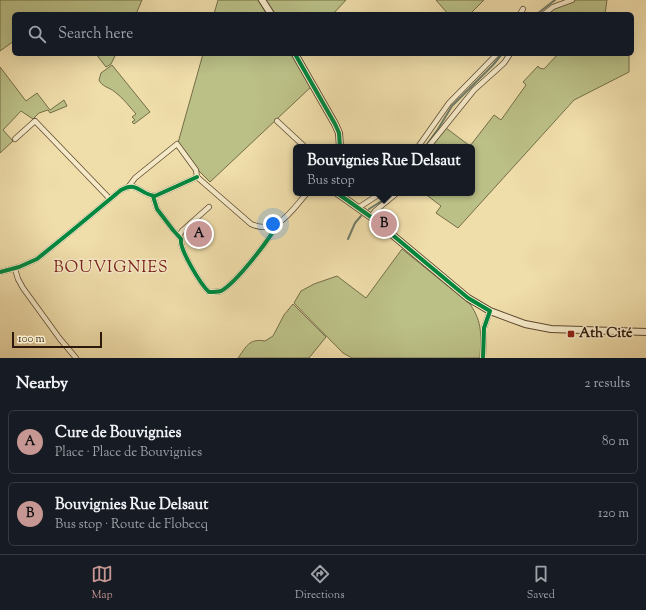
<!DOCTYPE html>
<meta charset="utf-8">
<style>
body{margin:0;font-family:"Sorts Mill Goudy",serif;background:#20242c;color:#f1f3f6}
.scale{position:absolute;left:12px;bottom:10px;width:90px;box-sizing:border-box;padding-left:4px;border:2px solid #2d1a0a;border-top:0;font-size:11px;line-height:14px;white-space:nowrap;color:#2d1a0a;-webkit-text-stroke:3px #f5e9c8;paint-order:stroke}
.you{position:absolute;left:273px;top:224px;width:14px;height:14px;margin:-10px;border:3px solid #fff;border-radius:50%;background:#1a73e8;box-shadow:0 0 0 6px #1a73e833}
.badge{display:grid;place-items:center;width:26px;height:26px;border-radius:50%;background:#c59692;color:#111;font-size:13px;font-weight:700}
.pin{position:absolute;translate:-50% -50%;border:2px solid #fff;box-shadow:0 1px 4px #0006}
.popup{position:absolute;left:293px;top:144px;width:182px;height:52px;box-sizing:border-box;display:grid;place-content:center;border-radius:6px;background:#171b24;filter:drop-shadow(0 1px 3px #0005);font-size:13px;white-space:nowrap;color:#9ea1a6}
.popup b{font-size:15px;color:#f1f3f6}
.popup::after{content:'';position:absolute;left:50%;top:100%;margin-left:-8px;border:8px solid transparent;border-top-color:#171b24}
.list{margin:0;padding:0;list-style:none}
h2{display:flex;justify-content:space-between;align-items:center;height:52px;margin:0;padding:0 16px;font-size:17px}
h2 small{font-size:13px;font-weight:400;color:#9ea1a6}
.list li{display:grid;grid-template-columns:26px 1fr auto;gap:12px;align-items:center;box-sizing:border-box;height:64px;margin:0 8px 8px;padding:0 8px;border:1px solid #363941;border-radius:6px}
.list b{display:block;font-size:15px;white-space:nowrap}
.list p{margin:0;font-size:13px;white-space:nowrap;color:#9ea1a6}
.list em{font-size:13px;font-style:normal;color:#9ea1a6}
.icon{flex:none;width:22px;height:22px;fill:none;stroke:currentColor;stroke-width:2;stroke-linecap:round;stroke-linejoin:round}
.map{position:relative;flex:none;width:646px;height:358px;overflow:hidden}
.search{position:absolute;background:#171b24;box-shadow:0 4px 16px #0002;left:12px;right:12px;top:12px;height:44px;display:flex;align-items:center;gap:10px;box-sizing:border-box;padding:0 14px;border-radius:6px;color:#9ea1a6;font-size:15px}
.sheet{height:196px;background:#171b24}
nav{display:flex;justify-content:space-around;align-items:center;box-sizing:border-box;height:56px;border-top:1px solid #363941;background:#171b24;font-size:11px;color:#9ea1a6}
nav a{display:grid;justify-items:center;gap:2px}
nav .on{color:#c59692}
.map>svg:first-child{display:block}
</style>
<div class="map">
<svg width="646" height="358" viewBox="0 0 646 358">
<rect width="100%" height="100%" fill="#efddaa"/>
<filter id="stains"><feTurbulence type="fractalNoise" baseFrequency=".005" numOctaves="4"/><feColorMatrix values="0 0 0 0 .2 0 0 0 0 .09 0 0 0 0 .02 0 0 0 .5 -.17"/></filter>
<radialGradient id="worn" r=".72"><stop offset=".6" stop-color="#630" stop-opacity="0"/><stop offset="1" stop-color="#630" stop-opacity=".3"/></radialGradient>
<path fill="#bbc087" stroke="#746d48" d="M0,0h142l-6,14h-122v27l-14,10z
M218,0h41l9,14h-54z
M265,0h81l-13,14h-59z
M436,0h48l-14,14h-22z
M575,0h32l-2,14h-59l9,-6z
M96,54h20l-5,10 -5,3z
M203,54h89l20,32 -102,96 -11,-11 -21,-28z
M558,54h71v18l-55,28 -116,128 -22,-15 5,-7 -17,-13h48v-46h-41l15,-19 24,18 24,-31 7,5 25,-35 -3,-3 15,-16 1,2 5,1z
M112,65l38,47 -16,12 -2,-2 3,-2 -3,-3 4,-3c-7,-8 -13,-16 -21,-22 -6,-5 -13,-5 -16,-12l2,-7z
M0,67l26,34 11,-8 13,17 14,-10 3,6 -17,7 -2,-3 -9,3 -6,6 -12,-8 -18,19 10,11 -13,12z
M402,249l68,55c13,19 11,32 10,54h-128l-9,-5 -49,-50 7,-12 13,-7 23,-8 29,22z
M293,304l33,33 -17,21h-71c8,-11 11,-20 27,-17l8,-5 11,-21z"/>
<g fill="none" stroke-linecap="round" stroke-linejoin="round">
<path stroke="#6e7b68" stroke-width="2" d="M537,14l18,-14
M425,147l13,-18 14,-23 41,-41 9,-11
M369,209l16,-10 6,-6
M348,239l7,-16 6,-7"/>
<g stroke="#5e4b32" stroke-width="6">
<path id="minor" d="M520,14l3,-5
M544,14l9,-7 19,-7
M277,121l28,26
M15,139l20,-18 75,78
M418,147l31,-44 48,-49
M428,147l46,-57 30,-27 6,-9
M197,177l54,47c26,12 41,-14 56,-31
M129,186l6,-8 42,-34 19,26 1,7
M153,196l4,13 16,21 8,9c-2,10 20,46 28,53 4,0 8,0 12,-1 15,-8 49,-52 57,-68
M358,208l23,-15
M371,217l4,-6 22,-18
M179,236l3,-5 27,-24
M15,269l3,10 5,9 37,51 16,19
M0,272l19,-5 18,-8 37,-30 47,-39c17,-9 18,4 34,6l42,-19
M483,358l1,-30 6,-17"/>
</g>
<g stroke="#5e4b32" stroke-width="8">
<path id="tertiary" d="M262,0l9,14
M295,54l40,70 4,9 1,14
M337,193l34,24 97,81 22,13 35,13 26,5 95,3"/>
</g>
<use href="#minor" stroke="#f5e9c8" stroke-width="4.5"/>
<use href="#tertiary" stroke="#f5e9c8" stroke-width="6"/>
<g stroke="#f5e9c8" stroke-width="6">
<path id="cycleway" d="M295,54l40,70 4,9 1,14
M337,193l34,24 97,81 22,13 -6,17 -1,30
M153,196l4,13 16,21 8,9c-2,10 20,46 28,53 4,0 8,0 12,-1 15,-8 49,-52 57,-68
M0,272l19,-5 18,-8 37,-30 47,-39c17,-9 18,4 34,6l42,-19"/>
</g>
<use href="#cycleway" stroke="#00873e" stroke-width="4"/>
</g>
<rect fill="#8f2418" stroke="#f5e9c8" stroke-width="1.5" x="567" y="330" width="8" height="8" rx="2"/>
<g text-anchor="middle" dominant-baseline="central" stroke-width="3" stroke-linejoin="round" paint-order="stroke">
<g font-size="14" font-weight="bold" fill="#2d1a0a" stroke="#f5e9c8" text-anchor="start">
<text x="579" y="334">Ath Cité</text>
</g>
<g font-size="16" letter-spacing="1" fill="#7a1f14" stroke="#f5e9c8">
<text x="111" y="268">BOUVIGNIES</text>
</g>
</g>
<rect width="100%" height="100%" filter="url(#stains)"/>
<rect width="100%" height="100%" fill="url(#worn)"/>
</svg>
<div class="scale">100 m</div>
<div class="you"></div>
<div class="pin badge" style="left:199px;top:234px">A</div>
<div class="pin badge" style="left:384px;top:224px">B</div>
<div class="popup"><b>Bouvignies Rue Delsaut</b>Bus stop</div>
<div class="search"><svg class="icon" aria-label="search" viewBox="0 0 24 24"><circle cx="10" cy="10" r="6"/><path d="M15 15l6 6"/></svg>Search here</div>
</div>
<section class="sheet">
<h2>Nearby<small>2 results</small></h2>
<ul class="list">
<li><span class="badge">A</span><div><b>Cure de Bouvignies</b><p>Place · Place de Bouvignies</p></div><em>80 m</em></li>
<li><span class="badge">B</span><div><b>Bouvignies Rue Delsaut</b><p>Bus stop · Route de Flobecq</p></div><em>120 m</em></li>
</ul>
</section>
<nav>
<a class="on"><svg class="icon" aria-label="map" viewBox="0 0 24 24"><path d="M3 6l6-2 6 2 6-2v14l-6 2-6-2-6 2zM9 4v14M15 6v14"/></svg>Map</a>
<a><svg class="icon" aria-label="directions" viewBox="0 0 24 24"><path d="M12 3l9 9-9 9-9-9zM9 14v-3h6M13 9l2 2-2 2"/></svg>Directions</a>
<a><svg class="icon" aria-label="saved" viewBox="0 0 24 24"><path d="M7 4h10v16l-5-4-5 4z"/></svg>Saved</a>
</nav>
